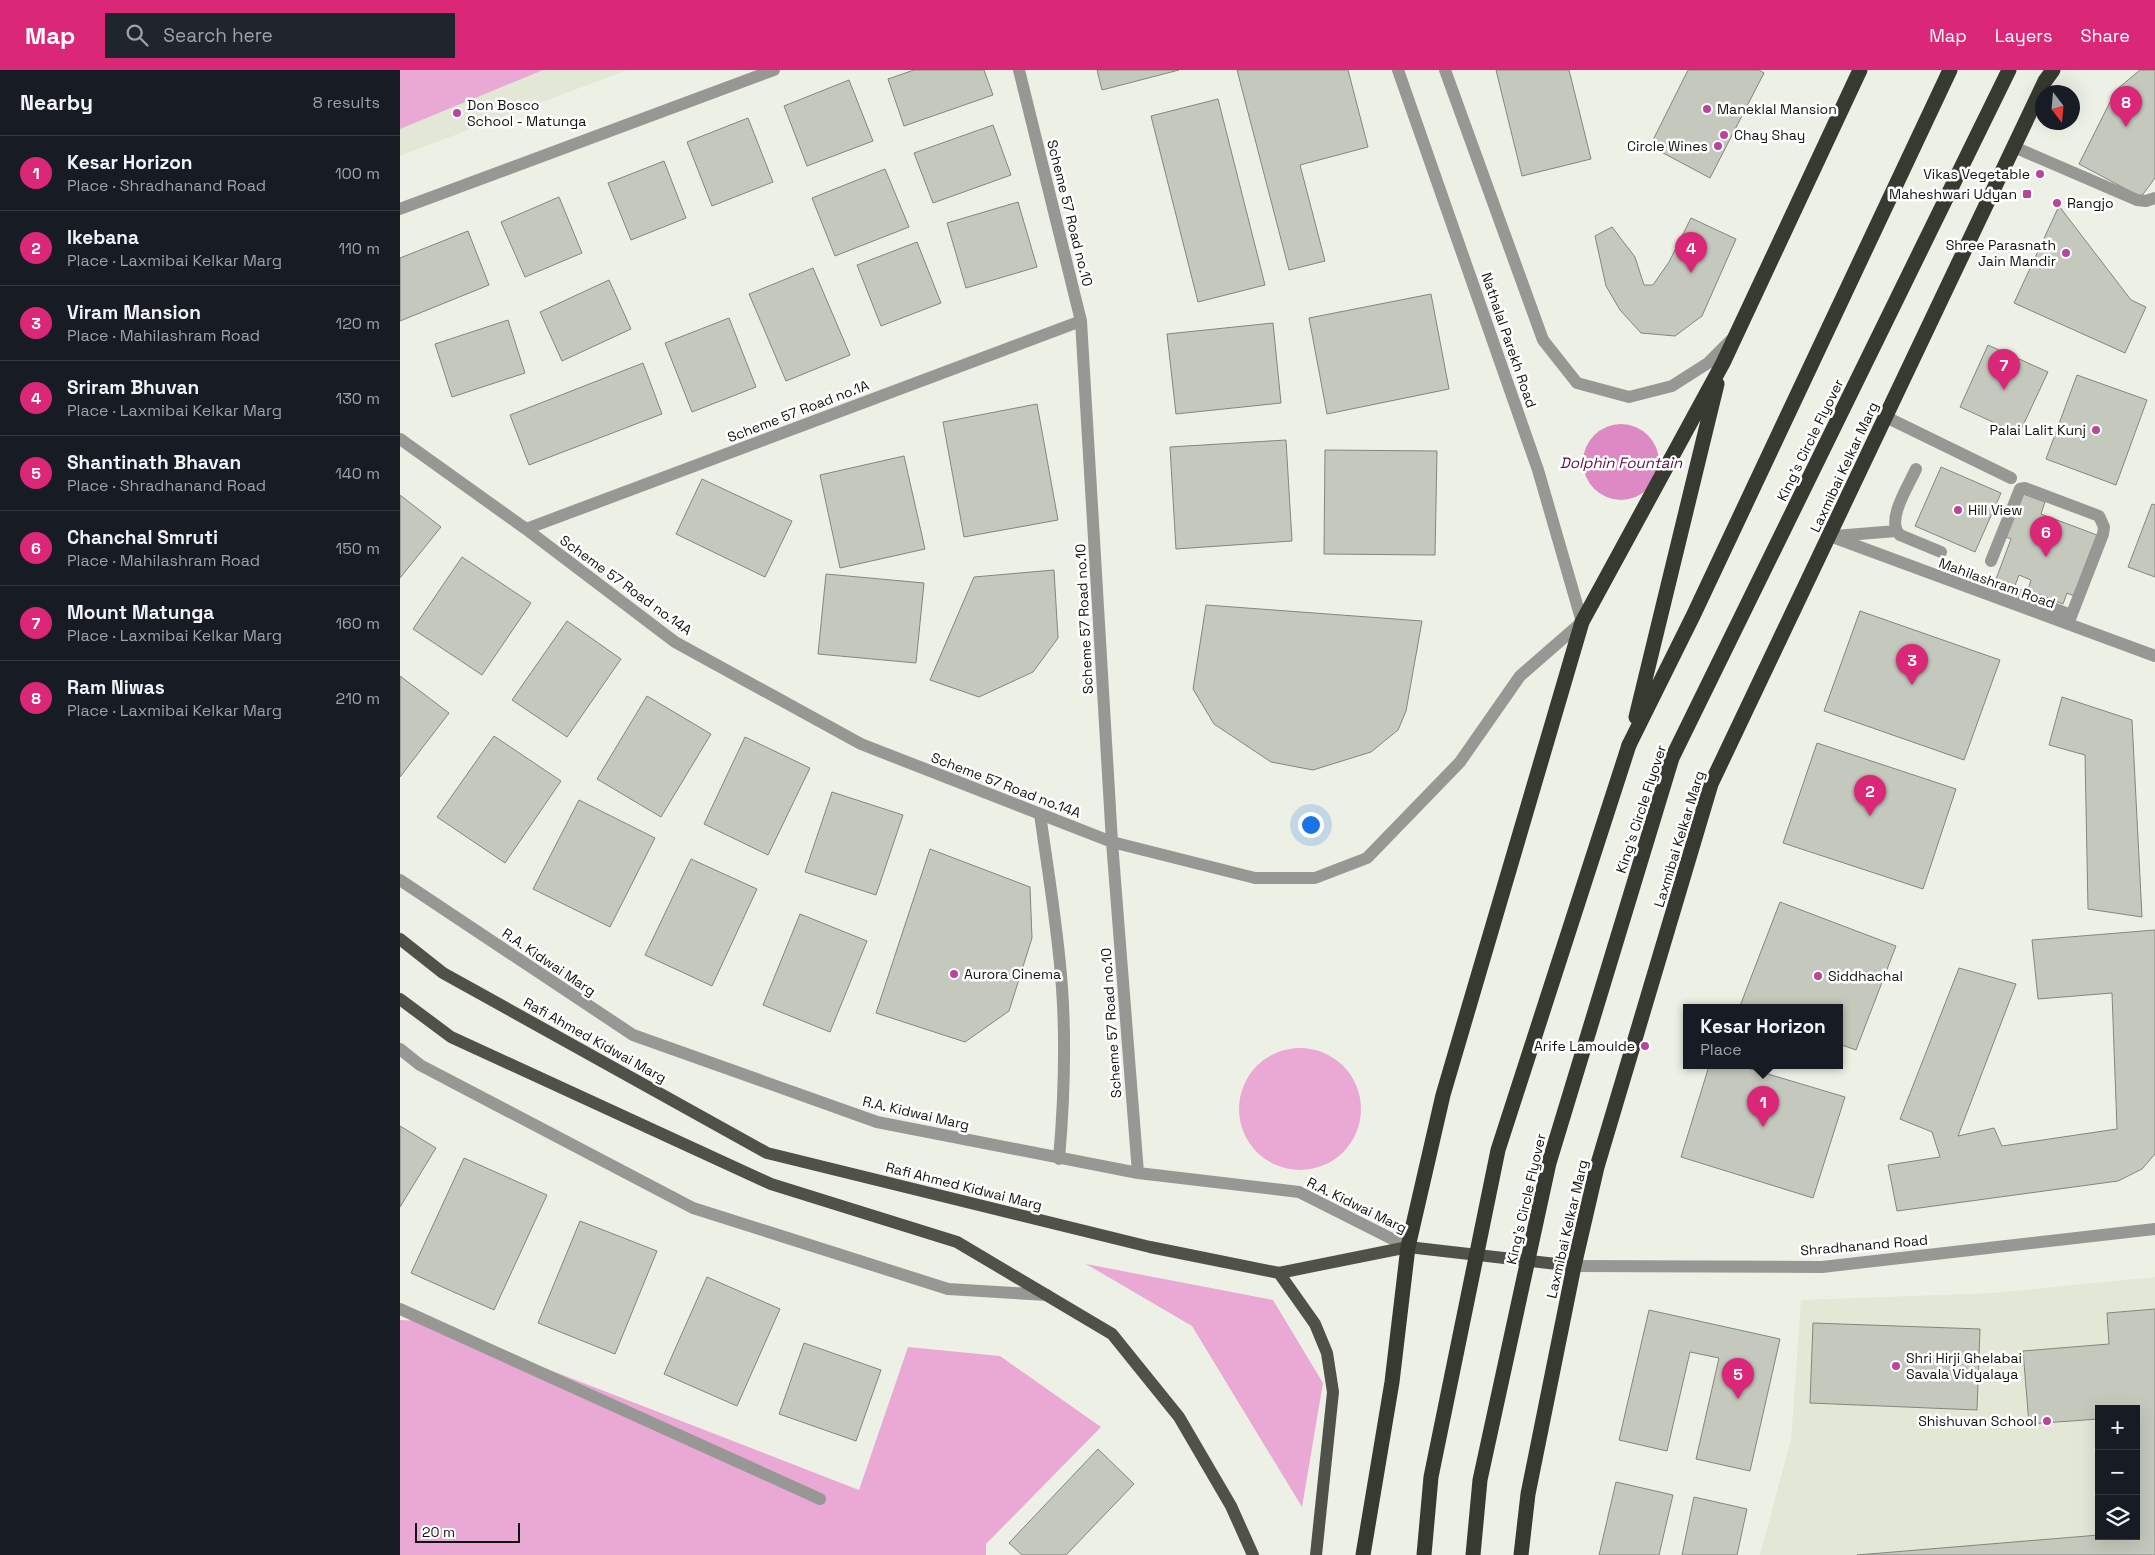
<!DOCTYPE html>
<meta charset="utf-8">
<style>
body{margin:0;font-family:"Space Grotesk",sans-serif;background:#20242c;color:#f1f3f6}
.controls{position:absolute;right:15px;bottom:15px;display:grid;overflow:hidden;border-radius:0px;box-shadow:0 5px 20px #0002}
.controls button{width:45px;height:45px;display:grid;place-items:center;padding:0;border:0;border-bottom:1px solid #363941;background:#171b24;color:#f1f3f6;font:25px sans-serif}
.compass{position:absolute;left:1635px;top:15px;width:45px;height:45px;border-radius:50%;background:#171b24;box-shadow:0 5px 20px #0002;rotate:164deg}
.scale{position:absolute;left:15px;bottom:12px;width:105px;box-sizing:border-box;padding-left:5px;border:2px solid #11130f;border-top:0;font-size:14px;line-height:18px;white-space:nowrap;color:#11130f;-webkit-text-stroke:4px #fff;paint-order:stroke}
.you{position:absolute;left:910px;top:754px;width:18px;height:18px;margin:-12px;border:4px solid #fff;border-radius:50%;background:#1a73e8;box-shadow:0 0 0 8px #1a73e833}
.badge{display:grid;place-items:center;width:32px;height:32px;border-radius:50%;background:#db2777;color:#fff;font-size:16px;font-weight:700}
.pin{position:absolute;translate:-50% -41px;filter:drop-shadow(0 1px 2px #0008)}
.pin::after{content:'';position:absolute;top:26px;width:18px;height:15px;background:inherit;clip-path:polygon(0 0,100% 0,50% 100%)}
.popup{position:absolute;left:1283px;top:934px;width:160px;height:65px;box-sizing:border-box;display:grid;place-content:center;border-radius:0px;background:#171b24;filter:drop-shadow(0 1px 4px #0005);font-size:16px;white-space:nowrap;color:#9ea1a6}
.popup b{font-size:19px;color:#f1f3f6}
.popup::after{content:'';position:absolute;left:50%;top:100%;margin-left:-10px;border:10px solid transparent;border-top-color:#171b24}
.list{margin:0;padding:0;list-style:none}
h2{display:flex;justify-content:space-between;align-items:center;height:65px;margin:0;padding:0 20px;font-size:21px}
h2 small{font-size:16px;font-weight:400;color:#9ea1a6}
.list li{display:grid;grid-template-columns:32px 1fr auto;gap:15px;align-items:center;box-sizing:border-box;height:75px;padding:0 20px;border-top:1px solid #363941}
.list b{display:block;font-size:19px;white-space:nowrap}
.list p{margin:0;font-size:16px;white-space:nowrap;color:#9ea1a6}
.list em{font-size:16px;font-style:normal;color:#9ea1a6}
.icon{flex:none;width:28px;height:28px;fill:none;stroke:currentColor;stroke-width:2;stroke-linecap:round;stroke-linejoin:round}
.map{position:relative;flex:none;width:1755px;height:1485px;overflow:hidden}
header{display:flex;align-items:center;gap:30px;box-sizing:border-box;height:70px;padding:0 25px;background:#db2777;color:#fff}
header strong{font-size:24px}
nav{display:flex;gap:28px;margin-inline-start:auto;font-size:18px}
.search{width:350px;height:45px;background:#20242c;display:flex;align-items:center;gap:12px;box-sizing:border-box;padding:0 18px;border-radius:0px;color:#9ea1a6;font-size:19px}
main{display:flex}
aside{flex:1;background:#171b24}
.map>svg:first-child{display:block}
</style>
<header>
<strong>Map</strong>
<div class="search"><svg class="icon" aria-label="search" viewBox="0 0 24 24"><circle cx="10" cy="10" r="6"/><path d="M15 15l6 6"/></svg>Search here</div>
<nav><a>Map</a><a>Layers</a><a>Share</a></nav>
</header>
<main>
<aside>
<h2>Nearby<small>8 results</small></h2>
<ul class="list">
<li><span class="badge">1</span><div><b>Kesar Horizon</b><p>Place · Shradhanand Road</p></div><em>100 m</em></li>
<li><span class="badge">2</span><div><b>Ikebana</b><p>Place · Laxmibai Kelkar Marg</p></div><em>110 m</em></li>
<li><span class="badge">3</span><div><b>Viram Mansion</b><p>Place · Mahilashram Road</p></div><em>120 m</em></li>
<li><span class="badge">4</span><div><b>Sriram Bhuvan</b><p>Place · Laxmibai Kelkar Marg</p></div><em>130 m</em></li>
<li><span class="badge">5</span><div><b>Shantinath Bhavan</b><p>Place · Shradhanand Road</p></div><em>140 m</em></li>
<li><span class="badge">6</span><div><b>Chanchal Smruti</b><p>Place · Mahilashram Road</p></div><em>150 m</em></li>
<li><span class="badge">7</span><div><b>Mount Matunga</b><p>Place · Laxmibai Kelkar Marg</p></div><em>160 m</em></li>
<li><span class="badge">8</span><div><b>Ram Niwas</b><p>Place · Laxmibai Kelkar Marg</p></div><em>210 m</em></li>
</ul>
</aside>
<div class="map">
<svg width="1755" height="1485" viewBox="0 0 1755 1485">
<rect width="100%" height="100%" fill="#edf1e5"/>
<path fill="#e2e8d5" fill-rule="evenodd" d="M0,0h227l-227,86z
M1755,1207v278h-395l31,-116 10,-139 192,-7zM1699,1339h37v127h-37z"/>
<path fill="#eaa9d5" d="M0,0h143l-143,59z
M839 1039a61 61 0 1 1 122 0a61 61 0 1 1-122 0Z
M686,1194l187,36 50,83 -21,124 -110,-181z
M0,1250l24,1 435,169 49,-143 92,9 101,71 -115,117v11h-586z"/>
<path fill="#dd8ac4" d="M1183 392a38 38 0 1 1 76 0a38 38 0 1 1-76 0Z"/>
<path fill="#c5c9bd" stroke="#83867c" d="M514,0h70l9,25 -89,31 -16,-47z
M697,0h82l-77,20z
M837,0h111l20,77 -68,18 25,96 -36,9z
M1096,0h73l22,89 -69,17z
M1288,0h71l5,3 -54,105 -60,-32z
M1740,0h15v108l-14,19 -62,-33 37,-74z
M449,10l24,61 -66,25 -23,-60z
M818,29l47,186 -67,17 -47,-186z
M348,48l25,64 -61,24 -25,-64z
M593,55l18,50 -78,28 -19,-50z
M264,91l22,57 -55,22 -23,-57z
M485,99l24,58 -74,29 -23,-58z
M159,127l23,56 -57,24 -24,-55z
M618,132l19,65 -71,21 -19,-65z
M1659,136l72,94 15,7 -21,46 -111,-50z
M1291,148l45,21 -34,77 -27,20 -34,-3 -21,-23 -14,-24 -11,-50 17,-9 23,30 9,28h9l16,-23z
M68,161l21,54 -89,36v-63z
M517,172l24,61 -60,23 -24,-61z
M413,198l37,87 -64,26 -37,-87z
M209,210l22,49 -69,32 -22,-49z
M1031,224l18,95 -122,25 -18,-96z
M329,248l27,69 -64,25 -27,-69z
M108,250l17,53 -73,24 -17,-53z
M873,253l8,80 -105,11 -9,-80z
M1588,275l60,27 -29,62 -59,-27z
M243,293l19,51 -133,51 -19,-50z
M1677,305l70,25 -31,85 -70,-26z
M637,334l21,116 -94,17 -21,-115z
M886,370l6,101 -116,8 -6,-102z
M925,380l112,1 -2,104 -111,-1z
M504,386l21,93 -85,19 -20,-93z
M1541,397l60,26 -26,59 -60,-26z
M302,409l90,42 -27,56 -89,-43z
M1623,424l22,8 -4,12 56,21 -23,61 -7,-3 -4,11 -35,-14 3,-10 -12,-5 -5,13 -19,-6 16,-43 -5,-2z
M0,425l41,32 -41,51z
M1752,434l3,1v72l-27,-10z
M62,487l69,46 -49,72 -69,-46z
M654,500l4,68 -25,34 -54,25 -49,-17 44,-103z
M426,504l98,9 -8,80 -98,-9z
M806,535l216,16 -16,90 -8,19 -27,22 -58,18 -42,-8 -57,-38 -21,-35z
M1460,541l140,49 -36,100 -140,-49z
M167,551l54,38 -54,78 -55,-37z
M0,606l49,37 -49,64z
M247,626l64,38 -50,83 -64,-38z
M1662,627l70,23 10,197 -54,-8 -3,-154 -36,-10z
M94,666l67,45 -56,82 -68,-46z
M345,667l65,31 -42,87 -64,-31z
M1417,673l139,46 -33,100 -140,-46z
M432,722l71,23 -27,80 -71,-23z
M179,730l76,38 -45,89 -77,-38z
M530,779l100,38 2,51 -23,73 -44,31 -89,-29z
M291,789l66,30 -45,97 -67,-31z
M1380,832l116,44 -40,104 -17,-6v-36h-94l-5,-2z
M400,844l67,27 -37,91 -67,-27z
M1755,860v224l-13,15 -24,12 -221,30 -9,-46 52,-8 -8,-25 -32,-13 59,-151 57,16 -58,152 36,-8 8,18 115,-17 -5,-136 -74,6 -6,-59z
M1309,996h32l104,31 -32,101 -132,-41z
M0,1056l36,22 -36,59z
M64,1088l83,37 -53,115 -83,-37z
M180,1151l77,30 -42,103 -77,-31z
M307,1207l73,32 -43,97 -73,-32z
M1755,1239v246h-298l242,-20 37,1v-127h-37v10l-70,5 -6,-73 86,-7 -2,-31z
M1249,1240l131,29 -30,132 -54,-12 23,-101 -29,-6 -23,99 -48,-11z
M1413,1253l167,6 -3,81 -167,-7z
M404,1273l77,27 -25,71 -77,-27z
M698,1379l36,35 -68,71h-44l-13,-12z
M1216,1412l57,13 -14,60h-60z
M1294,1427l53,12 -10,46h-55z"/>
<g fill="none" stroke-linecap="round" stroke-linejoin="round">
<path stroke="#979894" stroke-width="12" d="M619,0l62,251 31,521 26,331
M1045,0l98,270 34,43 52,14 43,-11 36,-23 24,-24
M1614,77l123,53 9,1 9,-3
M0,139l374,-139
M1486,347l125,61
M0,369l126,90 149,113 186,102 251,98 143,36h60l52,-20 93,-96 60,-86 62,-54 -44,-152 -140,-400
M1516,399c-7,16 -31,52 -16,66l41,17
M126,459l555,-208
M1430,466l325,120
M1435,466l61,-5
M1591,491l29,-72 5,-1 74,28 5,11 -1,7 -35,90
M1595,527l5,-10 71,28
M640,744c8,58 18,115 22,174 4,57 2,114 -3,171
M0,810l233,155 244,87 261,51 161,19 109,55
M0,979l20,16 273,143 255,81 99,6
M1174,1196l248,1 333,-38
M0,1239l420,190"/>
<path stroke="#50524a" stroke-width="12" d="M0,869l43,34 324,180 383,94 129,26 129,-26 166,19
M0,929l51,38 320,147 186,58 155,92 67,83 52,89 22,49
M879,1203l36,51 12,29 6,39 -17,163"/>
<path stroke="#373a31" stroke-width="15" d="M1236,647l81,-333
M1229,675l64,-129 257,-546
M963,1485l29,-173 16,-135 35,-152 139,-473 141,-259 137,-293
M1121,1485l7,-61 46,-228 23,-99 114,-383 334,-703 8,-11"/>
<path stroke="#373a31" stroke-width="15" d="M1024,1485l7,-78 67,-327 131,-405
M1073,1485l7,-75 69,-317 123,-405 337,-688"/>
</g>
<g fill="#b9449c" stroke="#fff" stroke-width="2">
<circle cx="1307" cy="39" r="5"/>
<circle cx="57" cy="43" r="5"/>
<circle cx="1324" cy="65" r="5"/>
<circle cx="1318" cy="76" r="5"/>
<circle cx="1640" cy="104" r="5"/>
<rect x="1622" y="119" width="10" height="10" rx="2.5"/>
<circle cx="1657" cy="133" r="5"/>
<circle cx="1666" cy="183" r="5"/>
<circle cx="1696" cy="360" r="5"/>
<circle cx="1558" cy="440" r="5"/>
<circle cx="554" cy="904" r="5"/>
<circle cx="1418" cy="906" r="5"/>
<circle cx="1245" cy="976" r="5"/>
<circle cx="1496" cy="1296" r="5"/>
<circle cx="1647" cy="1351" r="5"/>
</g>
<g text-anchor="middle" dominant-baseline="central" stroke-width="5" stroke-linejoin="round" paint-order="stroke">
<g font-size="14" fill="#11130f" stroke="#fff" text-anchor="start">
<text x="67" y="35">Don Bosco<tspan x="67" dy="16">School - Matunga</tspan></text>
<text x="1317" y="39">Maneklal Mansion</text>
<text x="1334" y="65">Chay Shay</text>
<text x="1308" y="76" text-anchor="end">Circle Wines</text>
<text x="1630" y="104" text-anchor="end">Vikas Vegetable</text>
<text x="1617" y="124" text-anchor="end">Maheshwari Udyan</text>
<text x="1667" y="133">Rangjo</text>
<text x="1656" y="175" text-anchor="end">Shree Parasnath<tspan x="1656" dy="16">Jain Mandir</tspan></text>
<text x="1686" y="360" text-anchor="end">Palai Lalit Kunj</text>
<text x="1568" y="440">Hill View</text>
<text x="564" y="904">Aurora Cinema</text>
<text x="1428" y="906">Siddhachal</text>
<text x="1235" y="976" text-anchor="end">Arife Lamoulde</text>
<text x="1506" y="1288">Shri Hirji Ghelabai<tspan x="1506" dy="16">Savala Vidyalaya</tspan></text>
<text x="1637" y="1351" text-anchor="end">Shishuvan School</text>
</g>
<g font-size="14" fill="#11130f" stroke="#fff">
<text transform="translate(670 143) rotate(76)">Scheme 57 Road no.10</text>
<text transform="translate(1109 270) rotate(71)">Nathalal Parekh Road</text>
<text transform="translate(398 341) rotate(-21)">Scheme 57 Road no.1A</text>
<text transform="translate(1410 370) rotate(-64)">King's Circle Flyover</text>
<text transform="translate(1444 397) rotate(-65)">Laxmibai Kelkar Marg</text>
<text transform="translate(1597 513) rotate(20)">Mahilashram Road</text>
<text transform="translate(226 515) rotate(36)">Scheme 57 Road no.14A</text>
<text transform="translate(684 549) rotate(-93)">Scheme 57 Road no.10</text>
<text transform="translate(606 715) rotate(21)">Scheme 57 Road no.14A</text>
<text transform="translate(1241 739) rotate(-72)">King's Circle Flyover</text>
<text transform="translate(1279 769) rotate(-73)">Laxmibai Kelkar Marg</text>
<text transform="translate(149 892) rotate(34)">R.A. Kidwai Marg</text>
<text transform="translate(711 953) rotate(-94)">Scheme 57 Road no.10</text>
<text transform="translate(195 970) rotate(29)">Rafi Ahmed Kidwai Marg</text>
<text transform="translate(516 1043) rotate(13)">R.A. Kidwai Marg</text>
<text transform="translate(564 1116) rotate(14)">Rafi Ahmed Kidwai Marg</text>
<text transform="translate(1126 1129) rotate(-77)">King's Circle Flyover</text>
<text transform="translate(957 1135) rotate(26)">R.A. Kidwai Marg</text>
<text transform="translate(1167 1159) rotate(-77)">Laxmibai Kelkar Marg</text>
<text transform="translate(1464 1175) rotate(-5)">Shradhanand Road</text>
</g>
<g font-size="15" font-style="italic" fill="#580f48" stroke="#fff">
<text x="1221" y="392">Dolphin Fountain</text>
</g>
</g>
</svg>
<div class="controls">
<button>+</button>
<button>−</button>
<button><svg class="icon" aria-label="layers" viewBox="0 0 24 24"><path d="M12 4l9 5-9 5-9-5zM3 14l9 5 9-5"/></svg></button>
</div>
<svg class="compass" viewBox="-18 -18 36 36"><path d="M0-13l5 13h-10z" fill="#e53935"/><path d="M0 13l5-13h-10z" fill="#9ea1a6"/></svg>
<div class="scale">20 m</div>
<div class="you"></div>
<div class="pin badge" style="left:1363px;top:1057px">1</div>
<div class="popup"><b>Kesar Horizon</b>Place</div>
<div class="pin badge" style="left:1470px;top:746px">2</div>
<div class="pin badge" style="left:1512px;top:615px">3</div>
<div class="pin badge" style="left:1291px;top:203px">4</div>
<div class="pin badge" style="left:1338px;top:1329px">5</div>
<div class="pin badge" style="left:1646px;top:487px">6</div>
<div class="pin badge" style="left:1604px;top:320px">7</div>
<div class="pin badge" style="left:1726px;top:57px">8</div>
</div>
</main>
